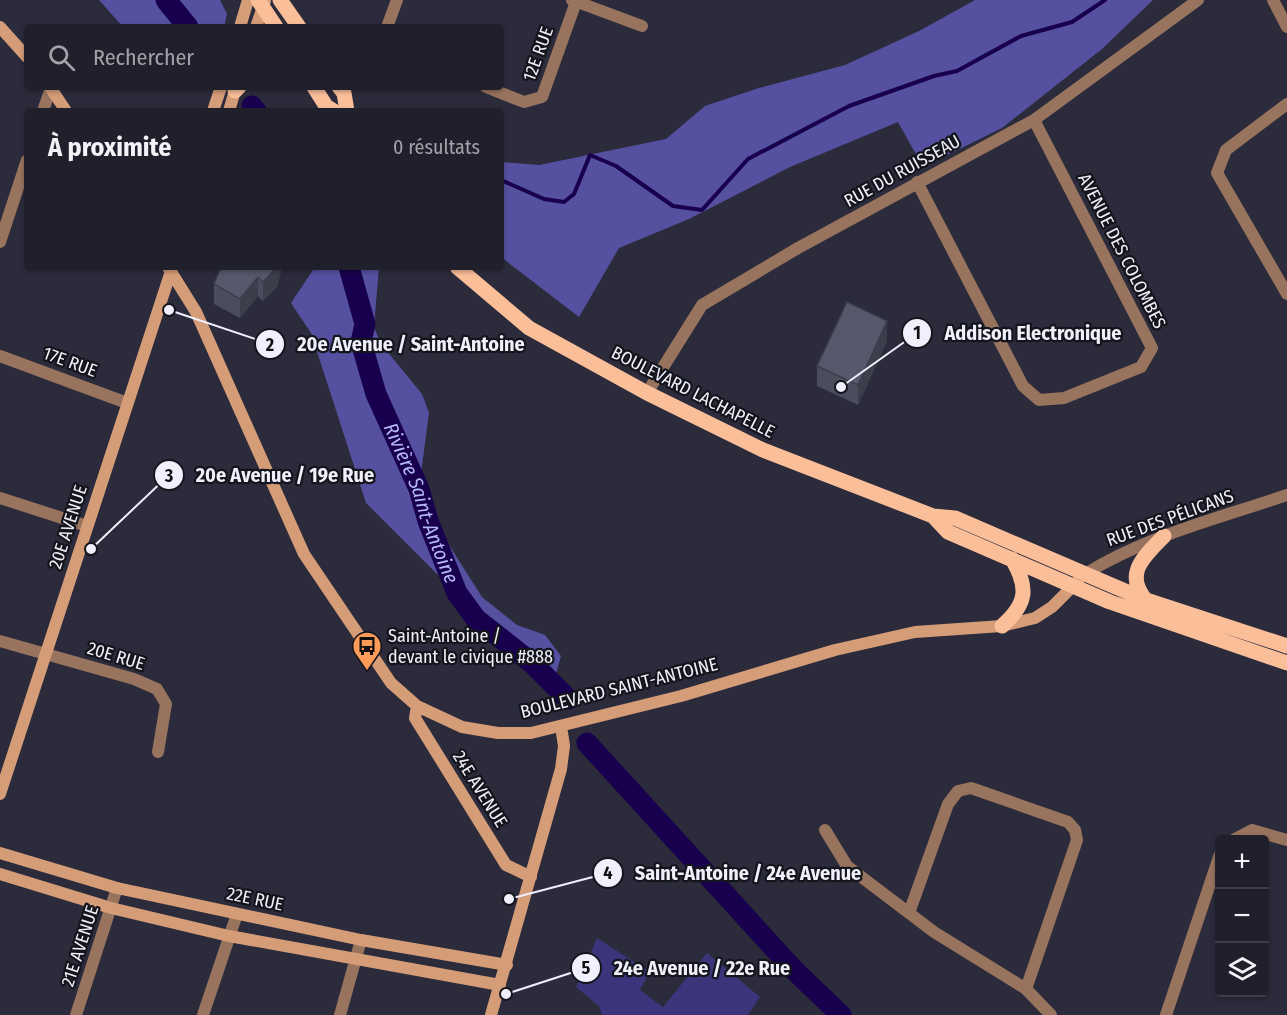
<!DOCTYPE html>
<html lang="fr">
<meta charset="utf-8">
<style>
body{margin:0;font-family:"Fira Sans Condensed",sans-serif;background:#282835;color:#f1f3f6}
.controls{position:absolute;right:18px;bottom:18px;display:grid;overflow:hidden;border-radius:6px;box-shadow:0 2px 4px #0004}
.controls button{width:54px;height:54px;display:grid;place-items:center;padding:0;border:0;border-bottom:2px solid #3d3e49;background:#20202d;color:#f1f3f6;font:30px sans-serif}
.list{margin:0;padding:0;list-style:none}
h2{display:flex;justify-content:space-between;align-items:center;height:78px;margin:0;padding:0 24px;font-size:26px}
h2 small{font-size:20px;font-weight:400;color:#a2a3aa}
.icon{flex:none;width:33px;height:33px;fill:none;stroke:currentColor;stroke-width:2;stroke-linecap:round;stroke-linejoin:round}
.map{position:relative;flex:none;width:1287px;height:1015px;overflow:hidden}
.search{position:absolute;background:#20202d;box-shadow:0 2px 4px #0004;left:24px;top:24px;width:480px;height:66px;display:flex;align-items:center;gap:15px;box-sizing:border-box;padding:0 21px;border-radius:6px;color:#a2a3aa;font-size:22px}
.panel{position:absolute;background:#20202d;box-shadow:0 2px 4px #0004;left:24px;top:108px;width:480px;height:162px;border-radius:6px}
.map>svg:first-child{display:block}
</style>
<div class="map">
<svg width="1287" height="1015" viewBox="0 0 1287 1015">
<rect width="100%" height="100%" fill="#2b2b3c"/>
<path fill="#3c357b" d="M597,938l53,34 -10,18 23,17 44,-54 53,44 -12,18h-146l-3,-9 -23,-19z"/>
<path fill="#5551a0" d="M99,0h121l7,14 -3,13h-101z
M975,0h178l-51,49 -100,79 -79,39 -25,-45 -108,45 -101,52 -70,29 -40,69 -78,-60v-95l38,3 127,-26 39,-33 54,-18 86,-23 74,-34z
M315,267h64l-5,60 7,17 41,50 7,19 -11,83 64,101 35,28 28,10 16,21 -6,22 -62,-48 -127,-127 -55,-170 -20,-30z"/>
<g fill="none" stroke-linecap="round" stroke-linejoin="round">
<path stroke="#18004e" stroke-width="4" d="M501,180l43,19 20,3 10,-8 16,-39 26,11 57,40 29,4 46,-51 101,-53 85,-30 23,-5 64,-35 51,-14 33,-22"/>
<g stroke="#18004e" stroke-width="21">
<path d="M166,0l22,27"/>
<path d="M252,106l4,5"/>
<path id="s1" d="M349,267l16,57 -4,18 15,52 43,95 9,32 29,72 19,26 56,44 36,36"/>
<path d="M587,743l206,226 48,46"/>
</g>
<path stroke="#98745e" stroke-width="12" d="M572,0l70,26
M1273,0l14,27
M387,27l10,-27
M486,87l38,15 18,-5 34,-95
M1287,104l-61,46 -9,23 70,121
M43,111l8,-23
M917,182l106,204 16,14 25,-2 77,-31 11,-19 -118,-228
M0,242l27,-82
M0,356l127,47
M647,393l55,-88 96,-57 236,-128 164,-120
M0,498l87,28
M1085,574c61,-38 134,-56 202,-79
M0,641l134,38 23,10 9,15 -8,48
M825,830l22,36 87,66 92,57 25,26
M1233,840l19,-10 35,10
M909,913l39,-109 10,-13 13,-3 97,34 7,8 2,10 -51,149
M76,1015l41,-127
M203,1015l34,-101
M340,1015l21,-75
M1166,1015l54,-161"/>
<path stroke="#d59c78" stroke-width="12" d="M0,27l27,30
M240,27l8,-27
M256,27l9,-26
M50,87l16,24
M213,111l8,-24
M229,111l7,-24
M168,267l28,45 108,242 87,129 26,23 45,21 36,6h33l150,-37 154,-46 80,-18 87,-6 33,-8 17,-11 27,-27
M417,706l-2,12 91,147 25,12
M0,794l172,-526
M0,853l117,35 244,52 146,25
M0,874l111,34 118,28 271,49
M491,1015l70,-246 3,-23 -3,-20"/>
<path stroke="#fabe99" stroke-width="15" d="M258,0l18,27
M280,0l19,27
M314,87l12,19 8,5
M339,87l5,6 3,18
M235,91l4,-4
M457,267l72,61 118,65 116,57 170,66 22,2 191,82 141,46
M933,516l15,16 162,70 177,61
M1146,600c-23,-27 -1,-44 18,-64
M1002,626c25,-22 27,-38 10,-67"/>
</g>
<path fill="#4b4c5c" d="M221,267h61l-5,20 -14,14 -5,-5 -18,22 -26,-14v-20z
M887,341l-29,64 -41,-19v-20z"/>
<path fill="#3d3e4b" d="M277,267h5l-5,20 -14,14v-19z
M258,277v19l-18,22v-19z
M887,321v20l-29,64v-20z"/>
<path fill="#57586b" stroke="#3d3e4b" stroke-width="1.5" d="M221,267h56l-14,15 -5,-5 -18,22 -26,-15z
M847,302l40,19 -29,64 -41,-19z"/>
<defs>
<g id="bus-pin" transform="scale(1.5)"><path d="M0 17L-7.5 6A9.5 9.5 0 1 1 7.5 6Z" fill="#fe9b58" stroke="#14151c"/><path d="M-5-6H5V4H4V6H2V4H-2V6H-4V4H-5ZM-3.5-4V0h7V-4ZM-3.5 1.2v1.5H-2V1.2ZM2 1.2v1.5H3.5V1.2Z" fill="#111"/></g>
</defs>
<g fill-rule="evenodd">
<use href="#bus-pin" x="367" y="646"/>
</g>
<g text-anchor="middle" dominant-baseline="central" stroke-width="4.5" stroke-linejoin="round" paint-order="stroke">
<g font-size="18" fill="#f0f0fc" stroke="#14151c">
<text transform="translate(538 54) rotate(-70)">12E RUE</text>
<text transform="translate(902 171) rotate(-29)">RUE DU RUISSEAU</text>
<text transform="translate(1122 251) rotate(63)">AVENUE DES COLOMBES</text>
<text transform="translate(70 362) rotate(20)">17E RUE</text>
<text transform="translate(693 392) rotate(27)">BOULEVARD LACHAPELLE</text>
<text transform="translate(1170 518) rotate(-20)">RUE DES PÉLICANS</text>
<text transform="translate(68 527) rotate(-72)">20E AVENUE</text>
<text transform="translate(116 656) rotate(17)">20E RUE</text>
<text transform="translate(619 688) rotate(-14)">BOULEVARD SAINT-ANTOINE</text>
<text transform="translate(480 789) rotate(58)">24E AVENUE</text>
<text transform="translate(255 899) rotate(12)">22E RUE</text>
<text transform="translate(80 946) rotate(-72)">21E AVENUE</text>
</g>
<g font-size="18" fill="#f0f0fc" stroke="#14151c" text-anchor="start">
<text x="388" y="636">Saint-Antoine /<tspan x="388" dy="21">devant le civique #888</tspan></text>
</g>
<g font-size="20" font-style="italic" fill="#b6b8f9" stroke="#14151c">
<text stroke="none"><textPath href="#s1" startOffset="250">Rivière Saint-Antoine</textPath></text>
</g>
</g>
<path fill="none" stroke="#f0f0fc" stroke-width="2" d="M841 387L917 333M169 310L270 344M91 549L169 475M509 899L608 873M506 994L586 968"/>
<g fill="#f0f0fc" stroke="#14151c" stroke-width="2">
<circle cx="841" cy="387" r="6"/>
<circle cx="169" cy="310" r="6"/>
<circle cx="91" cy="549" r="6"/>
<circle cx="509" cy="899" r="6"/>
<circle cx="506" cy="994" r="6"/>
<circle cx="917" cy="333" r="15"/>
<circle cx="270" cy="344" r="15"/>
<circle cx="169" cy="475" r="15"/>
<circle cx="608" cy="873" r="15"/>
<circle cx="586" cy="968" r="15"/>
</g>
<g font-size="18" text-anchor="middle" font-weight="bold" fill="#111">
<text x="917" y="339">1</text>
<text x="270" y="351">2</text>
<text x="169" y="482">3</text>
<text x="608" y="879">4</text>
<text x="586" y="974">5</text>
</g>
<g font-size="20" text-anchor="middle" font-weight="bold" fill="#f0f0fc" stroke="#14151c" stroke-width="4.5" stroke-linejoin="round" paint-order="stroke">
<text x="1033" y="340">Addison Electronique</text>
<text x="411" y="351">20e Avenue / Saint-Antoine</text>
<text x="285" y="482">20e Avenue / 19e Rue</text>
<text x="748" y="880">Saint-Antoine / 24e Avenue</text>
<text x="702" y="975">24e Avenue / 22e Rue</text>
</g>
</svg>
<div class="controls">
<button>+</button>
<button>−</button>
<button><svg class="icon" aria-label="layers" viewBox="0 0 24 24"><path d="M12 4l9 5-9 5-9-5zM3 14l9 5 9-5"/></svg></button>
</div>
<div class="search"><svg class="icon" aria-label="search" viewBox="0 0 24 24"><circle cx="10" cy="10" r="6"/><path d="M15 15l6 6"/></svg>Rechercher</div>
<section class="panel">
<h2>À proximité<small>0 résultats</small></h2>
<ul class="list">
</ul>
</section>
</div>
